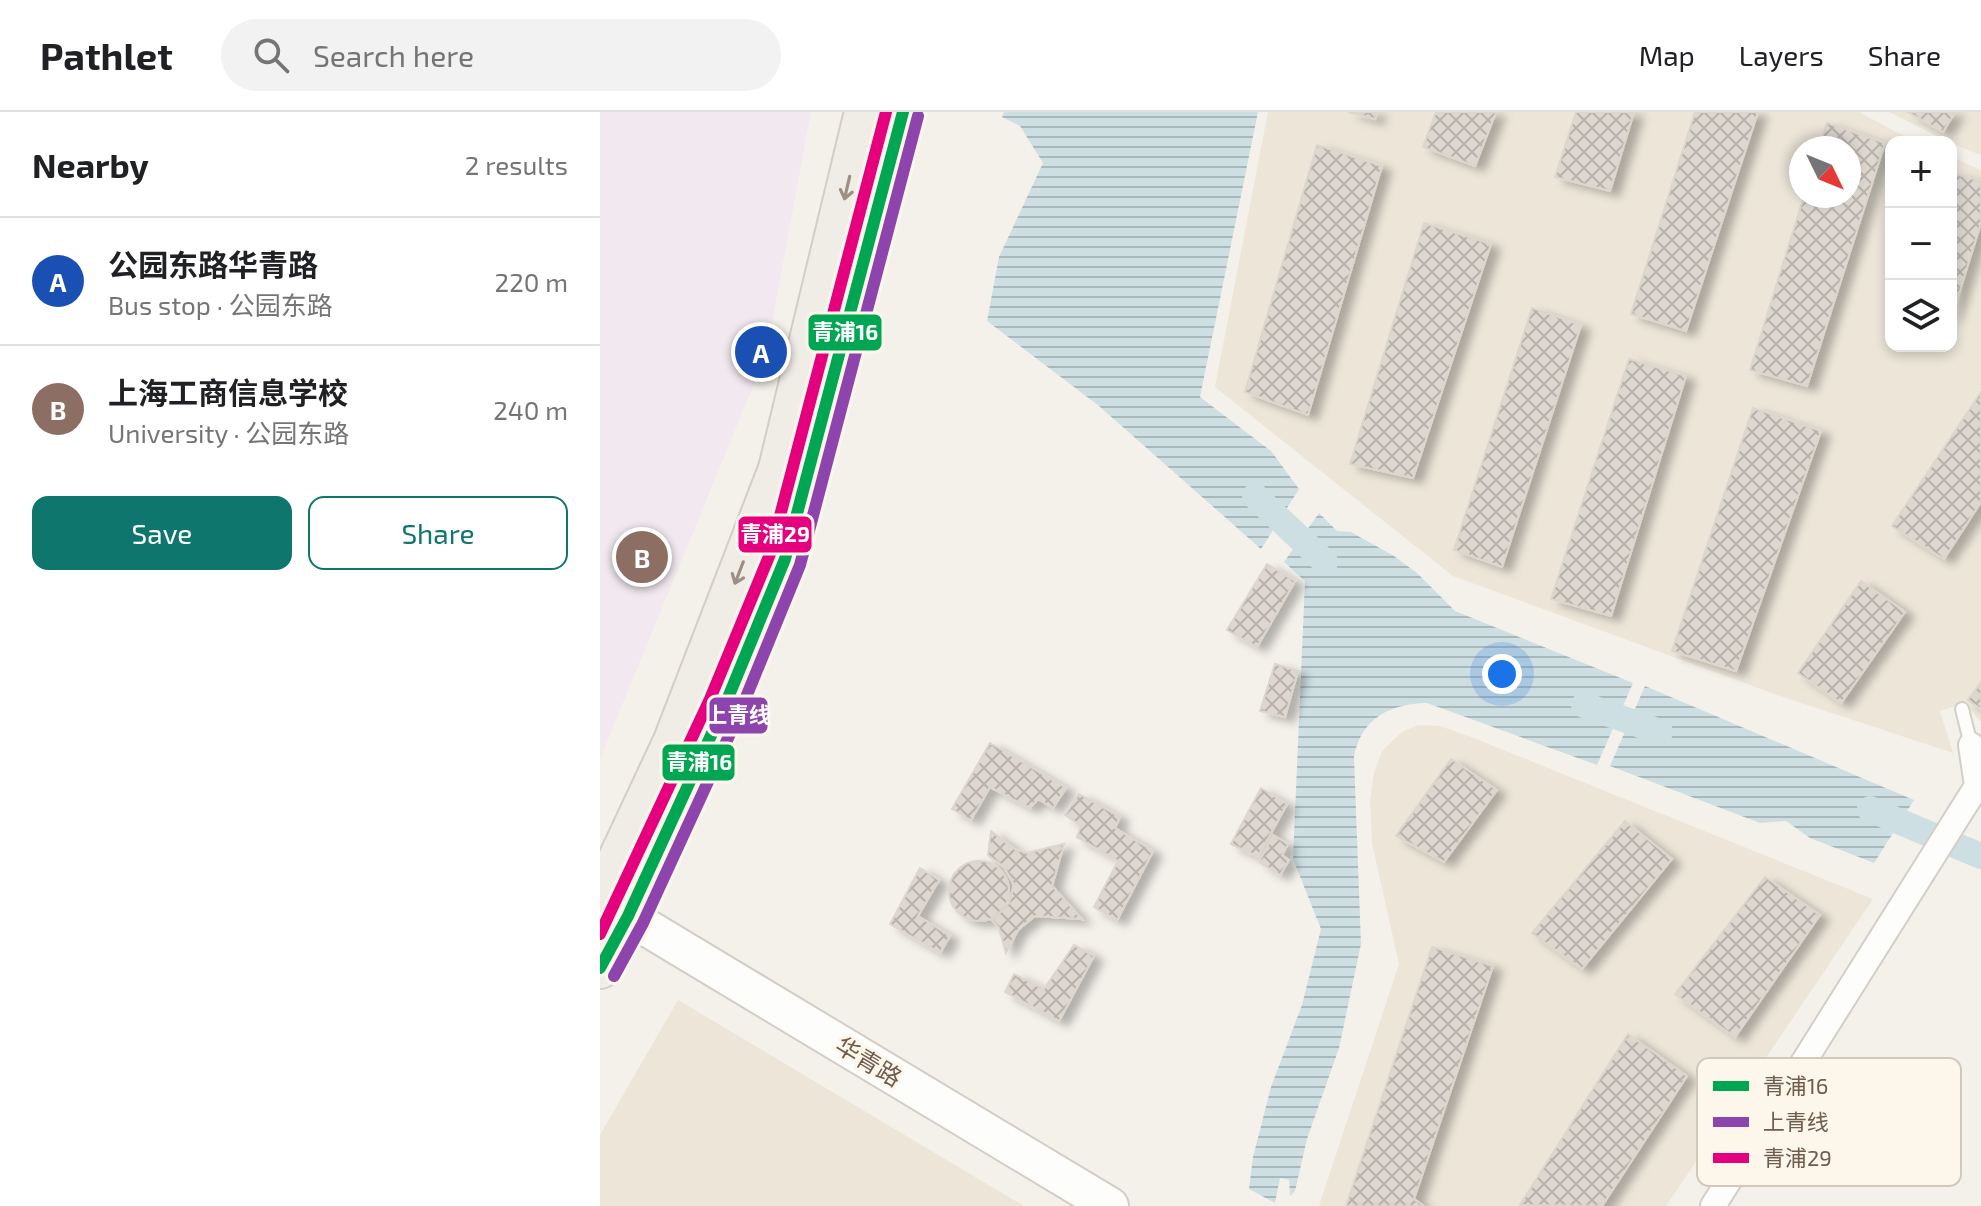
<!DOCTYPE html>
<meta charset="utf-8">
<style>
body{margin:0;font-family:"Exo 2","Noto Sans SC",sans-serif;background:#f2f2f2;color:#202124}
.controls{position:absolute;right:24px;top:24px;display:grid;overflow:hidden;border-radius:16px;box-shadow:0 4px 12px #0003}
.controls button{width:72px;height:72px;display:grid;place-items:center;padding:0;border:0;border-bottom:2px solid #e0e0e0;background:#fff;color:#202124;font:40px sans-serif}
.compass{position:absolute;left:1189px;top:24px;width:72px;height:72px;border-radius:50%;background:#fff;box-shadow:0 4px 12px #0003;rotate:133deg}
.you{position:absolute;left:902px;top:562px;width:28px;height:28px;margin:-20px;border:6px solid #fff;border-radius:50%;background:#1a73e8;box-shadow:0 0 0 12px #1a73e833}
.badge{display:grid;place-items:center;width:52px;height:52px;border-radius:50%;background:#0f766e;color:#fff;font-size:26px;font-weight:700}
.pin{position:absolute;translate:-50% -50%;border:4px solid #fff;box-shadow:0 2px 8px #0006}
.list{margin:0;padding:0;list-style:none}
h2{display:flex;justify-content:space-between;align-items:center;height:104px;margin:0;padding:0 32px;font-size:34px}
h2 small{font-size:26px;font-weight:400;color:#757577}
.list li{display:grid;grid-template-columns:52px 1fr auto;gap:24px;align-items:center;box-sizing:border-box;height:128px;padding:0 32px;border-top:2px solid #e0e0e0}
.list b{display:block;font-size:30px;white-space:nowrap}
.list p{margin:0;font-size:26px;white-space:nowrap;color:#757577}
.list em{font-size:26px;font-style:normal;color:#757577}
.actions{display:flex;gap:16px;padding:24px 32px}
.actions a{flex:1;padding:18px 0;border:2px solid #0f766e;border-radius:16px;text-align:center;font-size:28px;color:#0f766e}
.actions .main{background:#0f766e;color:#fff}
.icon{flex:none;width:44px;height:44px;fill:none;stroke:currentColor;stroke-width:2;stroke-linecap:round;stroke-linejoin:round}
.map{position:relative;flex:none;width:1381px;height:1094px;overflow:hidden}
header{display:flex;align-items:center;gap:48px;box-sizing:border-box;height:112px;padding:0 40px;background:#fff;border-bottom:2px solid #e0e0e0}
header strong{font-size:38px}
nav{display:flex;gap:44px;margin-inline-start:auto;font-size:28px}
.search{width:560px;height:72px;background:#f2f2f2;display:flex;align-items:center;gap:20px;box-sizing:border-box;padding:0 28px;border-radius:44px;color:#757577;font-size:30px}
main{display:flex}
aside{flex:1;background:#fff}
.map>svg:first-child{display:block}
</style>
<header>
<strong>Pathlet</strong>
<div class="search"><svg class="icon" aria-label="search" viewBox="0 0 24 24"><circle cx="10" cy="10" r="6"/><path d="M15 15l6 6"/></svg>Search here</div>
<nav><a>Map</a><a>Layers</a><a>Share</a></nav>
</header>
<main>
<aside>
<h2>Nearby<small>2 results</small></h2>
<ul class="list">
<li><span class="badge" style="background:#1a4fb4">A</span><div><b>公园东路华青路</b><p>Bus stop · 公园东路</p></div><em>220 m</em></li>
<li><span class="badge" style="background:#8d6e63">B</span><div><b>上海工商信息学校</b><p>University · 公园东路</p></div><em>240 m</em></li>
</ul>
<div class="actions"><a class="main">Save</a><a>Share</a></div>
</aside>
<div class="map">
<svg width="1381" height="1094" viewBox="0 0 1381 1094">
<defs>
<pattern id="water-rules" width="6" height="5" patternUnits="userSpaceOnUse" patternTransform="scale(2)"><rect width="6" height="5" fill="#cddfe3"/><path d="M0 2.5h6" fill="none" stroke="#abb8ba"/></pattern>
<pattern id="building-cross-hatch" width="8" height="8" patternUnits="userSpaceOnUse" patternTransform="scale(2)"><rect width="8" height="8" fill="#ddd7d0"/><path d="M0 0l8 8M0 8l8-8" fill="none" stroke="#b7b2ab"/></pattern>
<filter id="shadow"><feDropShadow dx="9" dy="5" stdDeviation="4" flood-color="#0004"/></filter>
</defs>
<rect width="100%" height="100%" fill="#f4f1ea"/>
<path fill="#ece5d8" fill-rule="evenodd" d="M668,0h591l56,30h-24v204h60v-189l30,13v552l-17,-19 -24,8 13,42 -176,-58 -324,-119 -238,-189zM1201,36h48v48h-48z
M1289,0h92v43l-30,-12z
M818,613l22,1 36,13 397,160 -207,307h-347l80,-242 -27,-121 -2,-43 4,-27 8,-22 20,-19z
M78,888l346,206h-424v-71z"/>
<path fill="#f2e9f0" d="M0,0h211l-45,243 -166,404z"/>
<path fill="url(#water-rules)" d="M404,0h254l-58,285 71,54 28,38 -38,60 -162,-143 -112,-85 12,-64 44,-94 -23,-37 -18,-9z
M719,401l18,18 14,1 43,24 23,17 38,38 178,72 -36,82 -170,-62c-37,1 -66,15 -73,54l7,187 -22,104 -32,91 -12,52 -5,5 -1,-16 -9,-2 -5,25 -26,-14 4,-32 18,-70 31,-82 19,-76 -28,-70 12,-278 -21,-19z
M1045,574l269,114 -40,63 -64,-25 -24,-17 -26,2 -150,-57z"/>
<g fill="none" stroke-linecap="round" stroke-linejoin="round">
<path stroke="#cddfe3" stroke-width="26" d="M655,384l70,66
M984,593l76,27
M1270,697l111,47"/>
</g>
<path fill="url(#building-cross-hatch)" stroke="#dcd6cd" stroke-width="2" filter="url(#shadow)" d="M748,0h29l-2,7z
M836,0h60l-21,54 -52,-19z
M976,0h58l-24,79 -55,-14z
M1095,0h63l-72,219 -55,-17z
M1308,0h47l-12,20z
M1227,11l58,20 -78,243 -57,-16 54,-174h45v-48h-30z
M717,33l65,21 -74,249 -63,-23z
M1351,61l30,8v42l-30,96z
M824,111l67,21 -78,234 -63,-14z
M932,196l49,17 -79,242 -48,-17z
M1029,247l57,17 -75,240 -60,-17z
M1381,280v110l-37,57 -52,-33z
M1153,296l68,23 -85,240 -64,-20z
M667,452l28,17 -38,66 -30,-17z
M1261,469l44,31 -64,91 -43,-30z
M675,552l23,7 -13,46 -25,-6z
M1381,570v27l-13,-9z
M390,631l76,45 -13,20 -15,-9 -8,9 -40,-21 -19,33 -19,-11z
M851,647l46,31 -53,72 -48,-26z
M661,676l26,16 -29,53 -27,-13z
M479,682l41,23 -5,11 38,23 -36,69 -23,-13 24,-46 -41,-24 4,-11 -16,-11z
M1025,709l47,38 -90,110 -50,-36z
M391,719l25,19 11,3 37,-9 -12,42 30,33 -47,-3 -17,14 -12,23 -7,-25 -7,-8 17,-17 5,-18 -10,-18 -16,-12z
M673,723l15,9 -6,11 7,5 -9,15 -21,-13z
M349 779a30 30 0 1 1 60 0a30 30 0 1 1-60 0Z
M320,756l19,12 -21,36 32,20 -10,17 -50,-29z
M1165,765l55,38 -85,122 -60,-43z
M474,833l20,11 -35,65 -54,-29 9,-18 30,15z
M832,835l61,19 -79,233 10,7h-78z
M1028,922l59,42 -85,130 -82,-1z"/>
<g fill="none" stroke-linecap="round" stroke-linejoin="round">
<g stroke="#d3cec8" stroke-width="16">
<path id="lane" d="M1362,597l9,36"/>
</g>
<g stroke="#d3cec8" stroke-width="28">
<path id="street" d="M1113,1094l264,-420 -6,-41"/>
</g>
<g stroke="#d3cdc6" stroke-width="40">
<path id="secondary" d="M4,790l506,304"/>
</g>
<g stroke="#d3cdc7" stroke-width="44">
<path id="primary" d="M0,787l74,-158 105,-272 86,-357
M0,856l28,-52 97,-211 60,-146 118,-447"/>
</g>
<use href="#lane" stroke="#fdfdfc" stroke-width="12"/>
<use href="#street" stroke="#fdfdfc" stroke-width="24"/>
<use href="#secondary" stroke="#fdfdfc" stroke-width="36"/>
<use href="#primary" stroke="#f0ede6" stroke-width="40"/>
<g stroke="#fcf7ea" stroke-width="18">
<path id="bus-1" d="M0,856l28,-52 97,-211 60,-146 118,-447"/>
</g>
<g stroke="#fcf7ea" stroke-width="18">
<path id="bus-2" d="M14,864l29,-53 97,-211 60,-147 118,-449"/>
</g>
<g stroke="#fcf7ea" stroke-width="18">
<path id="bus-3" d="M0,822l110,-235 60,-145 116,-442"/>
</g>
<use href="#bus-1" stroke="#00a651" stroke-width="12"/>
<use href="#bus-2" stroke="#8e44ad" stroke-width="12"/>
<use href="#bus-3" stroke="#e5007d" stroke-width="12"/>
</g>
<defs><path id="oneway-shaft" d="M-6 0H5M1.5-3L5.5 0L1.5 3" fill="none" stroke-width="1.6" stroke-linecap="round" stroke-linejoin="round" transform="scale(2)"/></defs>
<g stroke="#9c8f83">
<use href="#oneway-shaft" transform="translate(247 76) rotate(103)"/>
<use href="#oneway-shaft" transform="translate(139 461) rotate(111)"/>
</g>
<g text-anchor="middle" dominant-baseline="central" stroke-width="6" stroke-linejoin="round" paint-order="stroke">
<g font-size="24" fill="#6e5c4e" stroke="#fcf7ea">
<text transform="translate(269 949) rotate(31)">华青路</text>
</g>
</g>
<rect x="1097" y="946" width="264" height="128" rx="12" fill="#fcf7ea" stroke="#d1c8bb" stroke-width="2"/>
<rect x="1113" y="969" width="36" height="10" fill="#00a651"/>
<rect x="1113" y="1005" width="36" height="10" fill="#8e44ad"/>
<rect x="1113" y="1041" width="36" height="10" fill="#e5007d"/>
<g font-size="22" fill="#6e5c4e">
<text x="1163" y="982">青浦16</text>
<text x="1163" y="1018">上青线</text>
<text x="1163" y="1054">青浦29</text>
</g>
<g stroke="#fcf7ea" stroke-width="3">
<rect x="207" y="201" width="76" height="39" rx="8" fill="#00a651"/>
<rect x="137" y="403" width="76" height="39" rx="8" fill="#e5007d"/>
<rect x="108" y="584" width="61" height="39" rx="8" fill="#8e44ad"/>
<rect x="61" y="631" width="75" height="39" rx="8" fill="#00a651"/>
</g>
<g font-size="22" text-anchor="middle" font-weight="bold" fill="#fff">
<text x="245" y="228">青浦16</text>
<text x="175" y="430">青浦29</text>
<text x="138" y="611">上青线</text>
<text x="99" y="658">青浦16</text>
</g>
</svg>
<div class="controls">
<button>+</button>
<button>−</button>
<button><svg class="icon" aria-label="layers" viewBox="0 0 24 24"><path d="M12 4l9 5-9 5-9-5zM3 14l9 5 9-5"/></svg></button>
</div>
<svg class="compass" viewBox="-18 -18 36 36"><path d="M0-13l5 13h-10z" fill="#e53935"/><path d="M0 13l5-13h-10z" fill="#757577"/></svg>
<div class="you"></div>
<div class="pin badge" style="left:161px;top:240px;background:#1a4fb4">A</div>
<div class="pin badge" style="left:42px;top:445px;background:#8d6e63">B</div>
</div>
</main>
